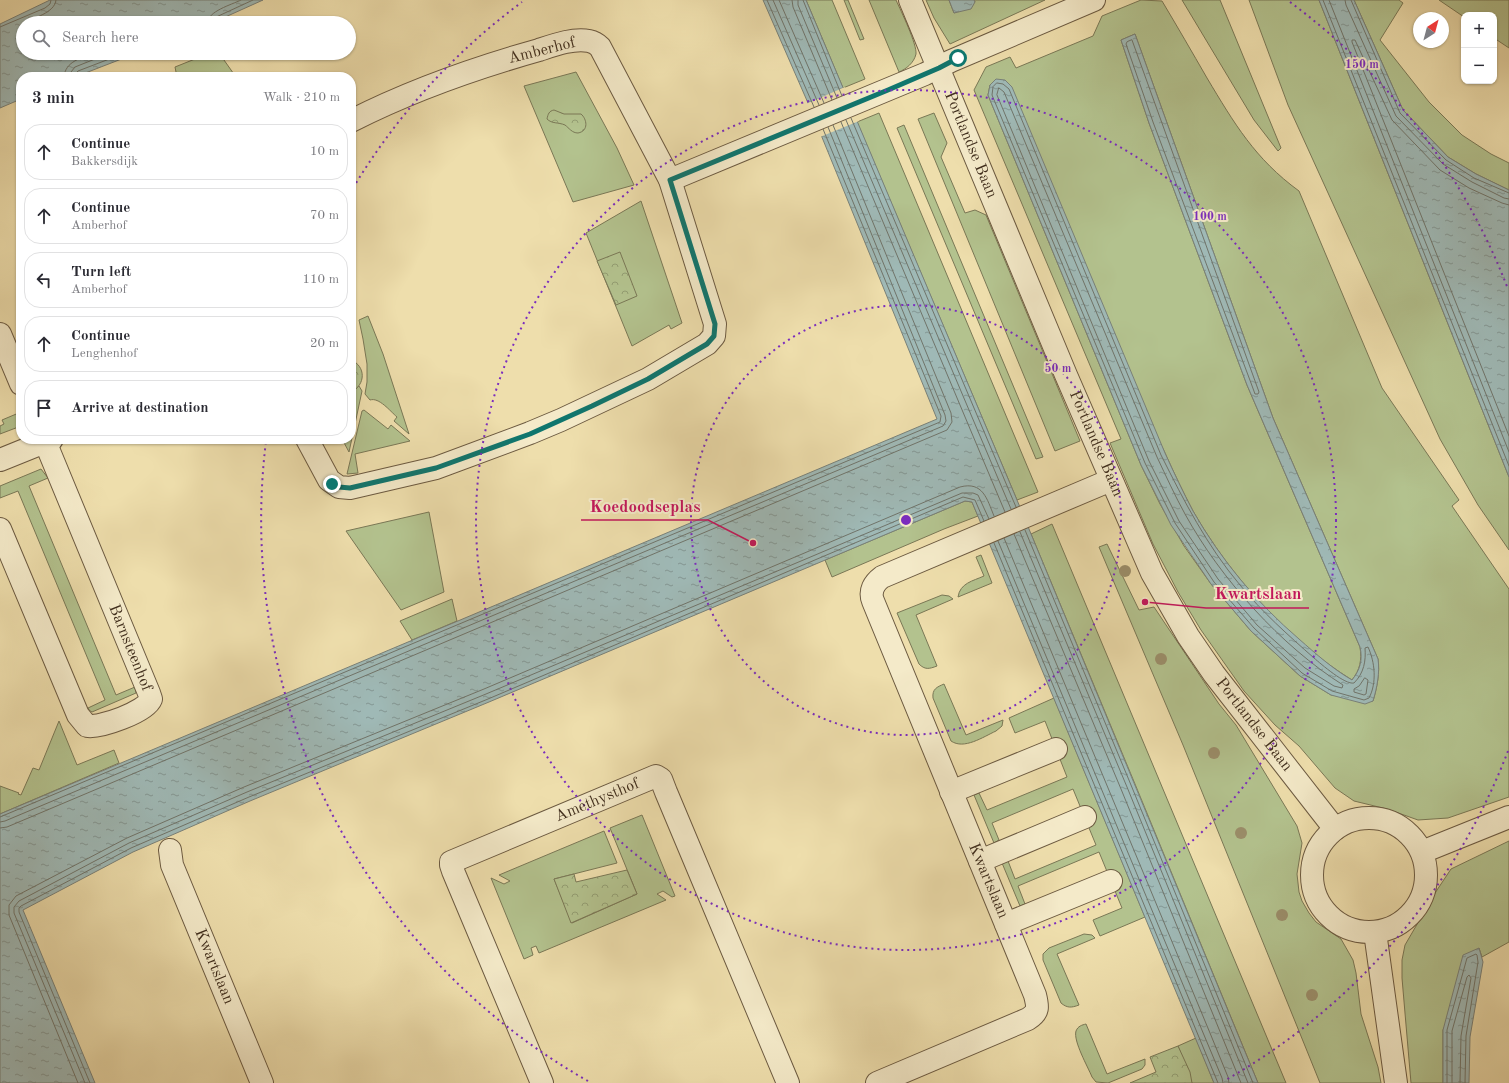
<!DOCTYPE html>
<meta charset="utf-8">
<style>
body{margin:0;font-family:"Old Standard TT",serif;background:#f7f7f7;color:#2b2b33}
.controls{position:absolute;right:12px;top:12px;display:grid;overflow:hidden;border-radius:8px;box-shadow:0 1px 3px #0004}
.controls button{width:36px;height:36px;display:grid;place-items:center;padding:0;border:0;border-bottom:1px solid #e1e1e2;background:#fff;color:#2b2b33;font:20px sans-serif}
.compass{position:absolute;left:1413px;top:12px;width:36px;height:36px;border-radius:50%;background:#fff;box-shadow:0 1px 3px #0004;rotate:36deg}
.stop{position:absolute;width:12px;height:12px;margin:-9px;border:3px solid #0f766e;border-radius:50%;background:#fff}
.stop.end{background:#0f766e;border-color:#fff;box-shadow:0 1px 4px #0008}
.list{margin:0;padding:0;list-style:none}
h2{display:flex;justify-content:space-between;align-items:center;height:52px;margin:0;padding:0 16px;font-size:17px}
h2 small{font-size:13px;font-weight:400;color:#7c7c81}
.list li{display:grid;grid-template-columns:26px 1fr auto;gap:12px;align-items:center;box-sizing:border-box;height:56px;margin:0 8px 8px;padding:0 8px;border:1px solid #e1e1e2;border-radius:16px}
.list b{display:block;font-size:15px;white-space:nowrap}
.list p{margin:0;font-size:13px;white-space:nowrap;color:#7c7c81}
.list em{font-size:13px;font-style:normal;color:#7c7c81}
.icon{flex:none;width:22px;height:22px;fill:none;stroke:currentColor;stroke-width:2;stroke-linecap:round;stroke-linejoin:round}
.map{position:relative;flex:none;width:1509px;height:1083px;overflow:hidden}
.search{position:absolute;background:#fff;box-shadow:0 1px 3px #0004;left:16px;top:16px;width:340px;height:44px;display:flex;align-items:center;gap:10px;box-sizing:border-box;padding:0 14px;border-radius:22px;color:#7c7c81;font-size:15px}
.panel{position:absolute;background:#fff;box-shadow:0 1px 3px #0004;left:16px;top:72px;width:340px;height:372px;border-radius:16px}
.map>svg:first-child{display:block}
</style>
<div class="map">
<svg width="1509" height="1083" viewBox="0 0 1509 1083">
<defs>
<pattern id="park-crowns" width="20" height="18" patternUnits="userSpaceOnUse"><rect width="20" height="18" fill="#b3c28e"/><path d="M2 6a3 3 0 1 1 6 0M12 15a3 3 0 1 1 6 0" fill="none" stroke="#939e73"/></pattern>
<pattern id="water-ripples" width="26" height="14" patternUnits="userSpaceOnUse"><rect width="26" height="14" fill="#9fb9b6"/><path d="M2 4q2-2 4 0t4 0M15 11q2-2 4 0t4 0" fill="none" stroke="#839793"/></pattern>
</defs>
<rect width="100%" height="100%" fill="#eedeac"/>
<filter id="stains"><feTurbulence type="fractalNoise" baseFrequency=".005" numOctaves="4"/><feColorMatrix values="0 0 0 0 .2 0 0 0 0 .09 0 0 0 0 .02 0 0 0 .5 -.17"/></filter>
<radialGradient id="worn" r=".72"><stop offset=".6" stop-color="#630" stop-opacity="0"/><stop offset="1" stop-color="#630" stop-opacity=".3"/></radialGradient>
<path fill="#b3c28e" stroke="#7a7856" fill-rule="evenodd" d="M806,0h26l33,79 -22,9z
M844,0h4l16,39 -4,1z
M869,0h27c5,11 21,44 20,54 -2,9 -10,15 -17,18z
M926,0h23l5,13 21,-11 -1,-2h71l-95,44 -16,-26z
M1141,0l21,1c15,25 30,51 45,77 27,45 48,81 92,113l83,197 77,112 -7,6 57,83v208l-61,21 -30,2 -31,-11 -33,-8 -19,-13 -36,-42 -24,-21 -31,-34 -43,-61 -23,-38 -25,-48 -43,-101 11,-4 -147,-349 12,-23 24,-10 6,11 77,-32 9,-20zM1135,34l138,384 105,241c2,13 -1,29 -5,42l-42,-6 -31,-19 -49,-45 -40,-47 -27,-38 -24,-42 -19,-39 -153,-370 2,-10 175,368c9,20 18,39 28,58 37,65 96,130 159,169 8,-10 10,-20 8,-33l-113,-262 -98,-262 -28,-83z
M1182,0h38l61,148 -3,3 -24,-31z
M1249,0h70l190,477v73l-31,-45 -38,-66 -152,-334z
M1354,0h45l4,3 -23,37 49,62 33,33 29,19 18,9v27l-33,-16 -28,-17 -45,-47z
M1439,0h70v48l-15,-10v-23h-30v2z
M210,53h9l17,24h-59l-2,-10z
M576,72l41,76 17,37 -61,17 -49,-116z
M879,113l159,379 -21,8 -160,-378z
M934,113l13,30 -6,14 24,56 10,-3 11,5 94,226 -25,10 -137,-332z
M904,125l139,332 -7,2 -139,-331z
M641,201l41,122 -11,6 -2,-4 -37,21 -46,-113z
M368,316l15,38 26,80 -15,-13 3,-4c-7,-6 -18,-20 -27,-17l-5,-6 2,-12v-18l-4,-25 -4,-19z
M359,386l3,5 -13,61 -7,-13h9v-47z
M364,410l24,19 3,-4 19,16 -55,13 3,19 -11,1 15,-63z
M21,412v14l-21,8v-8l4,-2 -2,-4z
M41,469l7,9 -19,8 87,209 19,-8 1,6 -44,19 -3,-2 -1,-2 17,-8 -87,-209 -18,7v-12z
M965,501l7,1 6,14 -34,13 -112,48 -7,-17z
M429,512l15,80 -43,18 -55,-79z
M1052,524l234,559h-28l-123,-299 -104,-250z
M1107,544l32,66 15,-3 65,97 17,21 61,101 5,17 -5,31 2,18 3,9 7,12 7,9 25,17 12,21 3,13 5,41 17,53 3,16h-61l-137,-338 -84,-198z
M981,555l11,28 -34,14c2,-14 15,-16 26,-21l-8,-19z
M942,595l7,1 4,3 -37,16 21,51c-8,3 -12,4 -18,-2l-22,-51z
M452,599l5,22 -45,19 -12,-19z
M944,684l22,51 37,-15 -1,6 -6,5c-13,6 -32,19 -45,10l-18,-43c-1,-9 4,-11 11,-14z
M1054,698l91,219 -45,19 -7,-16 29,-12 -23,-56 -81,34 7,18 -5,2 -18,-43 6,-2 7,18 81,-34 -23,-56 -81,34 7,17 -5,3 -20,-48 5,-2 8,17 80,-33 -22,-56 -30,12 -6,-15z
M59,721l18,44 37,-15 5,13 -119,51v-28l19,7 -1,1 3,1 12,-27 6,2z
M642,815l33,81 -3,1 -9,-6 -6,3 9,6 -127,53 -3,-7 -5,2 2,7 -9,4 -33,-81 13,6 6,-3 -11,-6 105,-44 13,32 -63,16 18,44 65,-29 -27,-66z
M1509,841v101l-27,15 -3,-9 -36,82v53h-32l-9,-105v-18l3,-15 32,-55 14,-21z
M1084,934l8,1 3,3 -38,16 22,51c-8,3 -12,3 -18,-2l-18,-43v-6l6,-6z
M1086,1024l21,50 38,-15v6l-3,4 -34,14 -12,-1 -4,-5c-4,-10 -19,-36 -16,-46 2,-5 6,-6 10,-7z
M1196,1038l18,45h-22l-14,-37z"/>
<path fill="url(#park-crowns)" stroke="#7a7856" d="M554,110l10,4h17c6,5 8,17 -3,19 -6,0 -9,-5 -13,-8 -7,-3 -13,-1 -18,-6 1,-5 2,-8 7,-9z
M620,252l17,44 -21,9 -19,-44z
M351,360c15,6 15,25 0,32z
M627,870l10,24 -66,29 -17,-44 20,-5 2,8z
M1178,1046l12,26 2,11h-62l26,-11 -6,-15z"/>
<path fill="url(#water-ripples)" stroke="#798179" d="M50,0h213l-51,23h-189v30h114l-62,24h-54v22l-21,9v-84z
M763,0h43l211,500 241,583h-44l-242,-581 -7,-1 -476,201 -239,99 -117,51 -110,58 72,173h-95v-269l937,-395 -129,-316z
M949,0h25l1,2 -4,7 -17,4z
M1319,0h35l49,110 45,47 28,17 33,16v287z
M1135,34l138,384 105,241c2,13 -1,29 -5,42l-8,3 -34,-9 -31,-19 -49,-45 -40,-47 -40,-59 -30,-60 -153,-370 2,-10 6,-6 9,1 7,7 153,366c9,20 18,39 28,58 28,49 64,92 106,128 17,15 34,30 53,41 8,-10 11,-20 8,-33l-113,-262 -98,-262 -28,-83z
M1479,948l4,14 -13,75 -1,46h-26v-53l20,-75z"/>
<path fill="#eedeac" d="M845,87l14,34 -39,16 -14,-33z"/>
<g fill="none" stroke-linecap="round" stroke-linejoin="round">
<path stroke="#70746a" stroke-width="1" d="M767,0l47,107
M773,0l46,105
M779,0l45,103
M792,0l1,7 39,93
M798,0v5l39,93
M803,0l39,96
M1323,0l186,466
M1329,0l180,452
M1345,0l1,5 50,111 47,48 29,18 32,16 5,1
M1351,0l49,113 46,47 28,18 35,15
M23,23c10,-5 32,-10 33,-23
M207,23c1,-12 24,-18 34,-23
M212,23l2,-5 39,-18
M0,27l45,-19 5,-4 1,-4
M1132,40l127,352 -1,2h-3l-4,-11 -98,-261 -27,-78 1,-2z
M64,77c1,-16 18,-19 30,-24
M70,77l1,-5 4,-5 35,-14
M75,77v-3l3,-3 47,-18
M997,83l6,1 6,5 152,366c23,46 46,91 79,130 22,27 48,50 74,73 7,6 31,27 40,25 10,-10 12,-22 11,-35l3,-1c7,15 9,36 1,51l-5,2 -32,-9 -30,-18 -48,-45 -40,-46 -39,-59 -30,-60 -153,-368 1,-8z
M999,88l5,4 153,365c9,19 18,39 28,57 35,64 96,132 158,171l-1,3 -8,-2 -29,-18 -48,-43 -39,-46 -39,-58 -30,-60 -152,-366z
M851,118l165,389
M846,120l165,389
M841,122l164,390
M1509,205l-7,-2 -33,-15 -29,-18 -48,-50 -37,-80h-3v2l157,394
M1025,530l106,255 122,298
M1020,532l107,255 121,296
M1014,534l107,255 120,294
M1004,538l206,495 18,44 1,6
M998,541l206,494 18,43 1,5
M994,543l224,540
M1365,678l3,2 -2,14 -2,1 -10,-3v-3l5,-3z
M0,817l940,-395 1,-6 -118,-287
M0,822l5,-1 938,-395 3,-5 -1,-6 -117,-288
M0,828l7,-1 940,-397 5,-8 -1,-9 -118,-288
M78,1083l-69,-168v-10l7,-9 111,-58 117,-51 240,-98 476,-202c23,-6 27,12 34,29
M85,1083l-71,-170v-6l5,-6 110,-58 118,-51 239,-98 476,-201h11l5,2 11,24
M90,1083l-71,-171v-4l2,-2 110,-58 118,-51 239,-98 475,-202 12,3 9,21
M1447,1083v-53l20,-72 9,-4 1,1 1,7 -12,74 -1,47
M1452,1083v-52l15,-54 2,-2 2,3 -10,58 -1,47"/>
<g stroke="#6c5a41" stroke-width="24">
<g id="minor">
<path id="s1" d="M910,0l156,375 86,198 36,63 26,38 121,155"/>
<path d="M670,180l255,-106 26,-13 143,-61"/>
<path d="M0,334l21,50"/>
<path d="M307,439l22,41 10,7 11,1 86,-20 94,-35 31,-13 87,-41 59,-35 7,-8 1,-12 -45,-144 -70,-133c-3,-3 -6,-5 -11,-6 -16,-3 -35,4 -50,9 -64,18 -129,41 -188,71"/>
<path d="M0,460l52,-21"/>
<path d="M0,529l78,186 9,11c13,2 59,-14 64,-27l-2,-6 -105,-254"/>
<path d="M951,792l105,-43"/>
<circle cx="1369" cy="875" r="57"/>
<path id="s2" d="M170,850l2,15 90,218"/>
<path d="M1422,852l87,-35"/>
<path d="M980,861l105,-44"/>
<path d="M1006,924l105,-43"/>
<path d="M1375,932l21,151"/>
<path id="s3" d="M542,1083l-89,-212 -2,-6v-3l205,-86 5,3 5,13 122,291"/>
<path d="M877,1083l151,-64c11,-7 10,-12 7,-24l-162,-394c-4,-10 1,-18 9,-24l229,-97"/>
</g>
</g>
<use href="#minor" stroke="#f4eac9" stroke-width="22"/>
</g>
<g fill="#9b8e6a">
<circle cx="1125" cy="571" r="6"/>
<circle cx="1161" cy="659" r="6"/>
<circle cx="1214" cy="753" r="6"/>
<circle cx="1241" cy="833" r="6"/>
<circle cx="1282" cy="915" r="6"/>
<circle cx="1312" cy="995" r="6"/>
</g>
<g fill="none" stroke-linecap="round" stroke-linejoin="round">
<path stroke="#0f766e" stroke-width="5" d="M332,484l7,3 11,1 86,-20 94,-34 62,-28 56,-27 59,-35 7,-8 1,-12 -45,-144 218,-90 51,-22 19,-10"/>
</g>
<g fill="none" stroke="#7b2cbf" stroke-width="2" stroke-dasharray="2 4">
<circle cx="906" cy="520" r="215"/>
<circle cx="906" cy="520" r="430"/>
<path d="M1508 751A645 645 0 0 1 1224 1081M588 1081A645 645 0 0 1 266 441M353 188A645 645 0 0 1 522 2M1290 2A645 645 0 0 1 1508 289"/>
</g>
<g text-anchor="middle" dominant-baseline="central" stroke-width="4" stroke-linejoin="round" paint-order="stroke">
<g font-size="16" fill="#402e1d" stroke="#f4eac9">
<text transform="translate(542 51) rotate(-14)">Amberhof</text>
<text stroke="none"><textPath href="#s1" startOffset="157">Portlandse Baan</textPath></text>
<text stroke="none"><textPath href="#s1" startOffset="481">Portlandse Baan</textPath></text>
<text transform="translate(130 648) rotate(68)">Barnsteenhof</text>
<text stroke="none"><textPath href="#s1" startOffset="805">Portlandse Baan</textPath></text>
<text stroke="none"><textPath href="#s3" startOffset="398">Amethysthof</textPath></text>
<text transform="translate(988 881) rotate(67)">Kwartslaan</text>
<text stroke="none"><textPath href="#s2" startOffset="125">Kwartslaan</textPath></text>
</g>
</g>
<circle cx="906" cy="520" r="6" fill="#7b2cbf" stroke="#f4eac9" stroke-width="2"/>
<g font-size="12" text-anchor="middle" font-weight="bold" fill="#7b2cbf" stroke="#f4eac9" stroke-width="4" stroke-linejoin="round" paint-order="stroke">
<text x="1362" y="68">150 m</text>
<text x="1210" y="220">100 m</text>
<text x="1058" y="372">50 m</text>
</g>
<path fill="none" stroke="#c2185b" stroke-width="1.5" d="M753 543L708 520H581M1145 602L1206 608H1309"/>
<g fill="#c2185b" stroke="#f4eac9" stroke-width="1.5">
<circle cx="753" cy="543" r="4"/>
<circle cx="1145" cy="602" r="4"/>
</g>
<g font-size="17" text-anchor="middle" font-weight="bold" fill="#c2185b" stroke="#f4eac9" stroke-width="4" stroke-linejoin="round" paint-order="stroke">
<text x="645" y="512">Koedoodseplas</text>
<text x="1258" y="599">Kwartslaan</text>
</g>
<rect width="100%" height="100%" filter="url(#stains)"/>
<rect width="100%" height="100%" fill="url(#worn)"/>
</svg>
<div class="controls">
<button>+</button>
<button>−</button>
</div>
<svg class="compass" viewBox="-18 -18 36 36"><path d="M0-13l5 13h-10z" fill="#e53935"/><path d="M0 13l5-13h-10z" fill="#7c7c81"/></svg>
<div class="stop" style="left:958px;top:58px"></div>
<div class="stop end" style="left:332px;top:484px"></div>
<div class="search"><svg class="icon" aria-label="search" viewBox="0 0 24 24"><circle cx="10" cy="10" r="6"/><path d="M15 15l6 6"/></svg>Search here</div>
<section class="panel">
<h2>3 min<small>Walk · 210 m</small></h2>
<ul class="list">
<li><svg class="icon" aria-label="ahead" viewBox="0 0 24 24"><path d="M12 20V5M6 11l6-6 6 6"/></svg><div><b>Continue</b><p>Bakkersdijk</p></div><em>10 m</em></li>
<li><svg class="icon" aria-label="ahead" viewBox="0 0 24 24"><path d="M12 20V5M6 11l6-6 6 6"/></svg><div><b>Continue</b><p>Amberhof</p></div><em>70 m</em></li>
<li><svg class="icon" aria-label="left" viewBox="0 0 24 24"><path d="M17 20v-9H6M10 6l-5 5 5 5"/></svg><div><b>Turn left</b><p>Amberhof</p></div><em>110 m</em></li>
<li><svg class="icon" aria-label="ahead" viewBox="0 0 24 24"><path d="M12 20V5M6 11l6-6 6 6"/></svg><div><b>Continue</b><p>Lenghenhof</p></div><em>20 m</em></li>
<li><svg class="icon" aria-label="arrive" viewBox="0 0 24 24"><path d="M6 21V4h12l-3 4 3 4H6"/></svg><div><b>Arrive at destination</b></div></li>
</ul>
</section>
</div>
